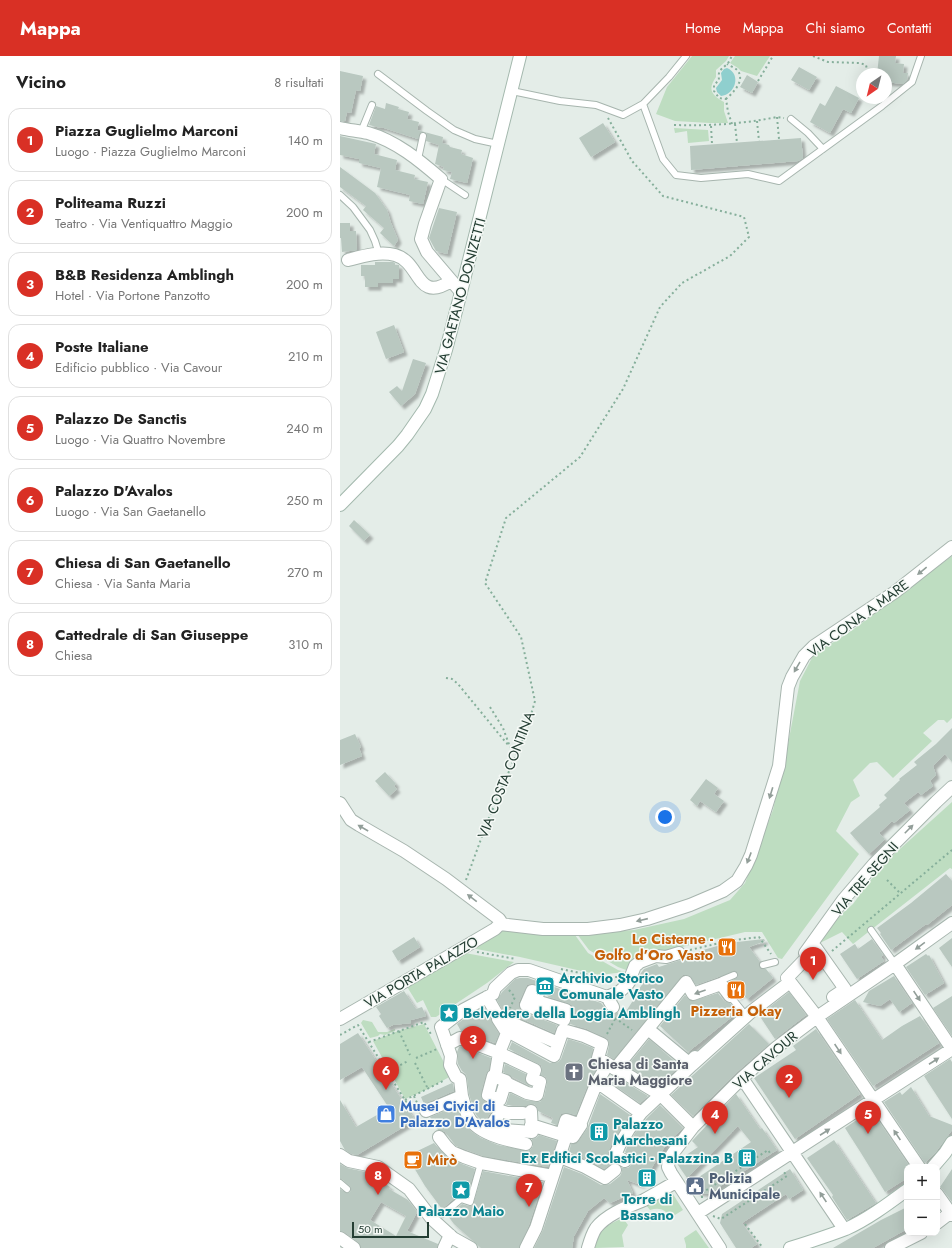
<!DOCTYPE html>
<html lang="it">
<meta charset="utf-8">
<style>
body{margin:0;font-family:Jost,sans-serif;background:#f2f2f2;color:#222}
.controls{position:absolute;right:12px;bottom:12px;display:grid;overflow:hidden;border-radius:8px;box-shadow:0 4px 16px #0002}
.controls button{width:36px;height:36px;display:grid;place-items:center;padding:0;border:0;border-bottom:1px solid #e0e0e0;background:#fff;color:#222;font:20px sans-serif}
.compass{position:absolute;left:516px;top:12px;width:36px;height:36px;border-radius:50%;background:#fff;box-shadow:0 4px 16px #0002;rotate:215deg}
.scale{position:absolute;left:12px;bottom:10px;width:77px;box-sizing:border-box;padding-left:4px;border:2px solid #243e33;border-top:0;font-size:11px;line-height:14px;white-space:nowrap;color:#243e33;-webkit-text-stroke:3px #f5f9f6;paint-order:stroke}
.you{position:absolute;left:325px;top:761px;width:14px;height:14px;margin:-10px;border:3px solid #fff;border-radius:50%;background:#1a73e8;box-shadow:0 0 0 6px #1a73e833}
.badge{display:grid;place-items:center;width:26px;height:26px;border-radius:50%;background:#d93025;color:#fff;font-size:13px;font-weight:700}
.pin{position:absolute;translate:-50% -33px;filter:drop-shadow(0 1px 2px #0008)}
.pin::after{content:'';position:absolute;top:21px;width:14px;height:12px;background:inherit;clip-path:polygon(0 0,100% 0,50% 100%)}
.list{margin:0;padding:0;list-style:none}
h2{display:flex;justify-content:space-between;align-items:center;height:52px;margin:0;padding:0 16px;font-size:17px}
h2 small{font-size:13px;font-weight:400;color:#767676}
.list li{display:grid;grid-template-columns:26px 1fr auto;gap:12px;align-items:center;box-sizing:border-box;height:64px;margin:0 8px 8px;padding:0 8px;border:1px solid #e0e0e0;border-radius:12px}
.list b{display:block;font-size:15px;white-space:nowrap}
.list p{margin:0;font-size:13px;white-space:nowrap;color:#767676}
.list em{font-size:13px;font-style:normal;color:#767676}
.map{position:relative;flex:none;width:612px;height:1192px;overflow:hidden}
header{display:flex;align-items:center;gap:24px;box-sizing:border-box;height:56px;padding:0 20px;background:#d93025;color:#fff}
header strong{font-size:19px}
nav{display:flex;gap:22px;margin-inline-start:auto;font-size:14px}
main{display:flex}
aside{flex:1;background:#fff}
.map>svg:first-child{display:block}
</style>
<header>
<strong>Mappa</strong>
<nav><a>Home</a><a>Mappa</a><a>Chi siamo</a><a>Contatti</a></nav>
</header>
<main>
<aside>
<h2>Vicino<small>8 risultati</small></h2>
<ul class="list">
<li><span class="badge">1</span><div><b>Piazza Guglielmo Marconi</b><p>Luogo · Piazza Guglielmo Marconi</p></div><em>140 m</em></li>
<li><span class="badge">2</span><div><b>Politeama Ruzzi</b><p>Teatro · Via Ventiquattro Maggio</p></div><em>200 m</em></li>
<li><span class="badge">3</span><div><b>B&amp;B Residenza Amblingh</b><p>Hotel · Via Portone Panzotto</p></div><em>200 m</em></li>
<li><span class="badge">4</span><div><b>Poste Italiane</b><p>Edificio pubblico · Via Cavour</p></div><em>210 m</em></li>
<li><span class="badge">5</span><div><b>Palazzo De Sanctis</b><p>Luogo · Via Quattro Novembre</p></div><em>240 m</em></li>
<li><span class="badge">6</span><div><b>Palazzo D'Avalos</b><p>Luogo · Via San Gaetanello</p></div><em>250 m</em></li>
<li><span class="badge">7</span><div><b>Chiesa di San Gaetanello</b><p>Chiesa · Via Santa Maria</p></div><em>270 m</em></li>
<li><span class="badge">8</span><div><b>Cattedrale di San Giuseppe</b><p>Chiesa</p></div><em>310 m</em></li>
</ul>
</aside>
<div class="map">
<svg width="612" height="1192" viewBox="0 0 612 1192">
<defs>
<filter id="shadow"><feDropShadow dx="3.5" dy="3.5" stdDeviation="1" flood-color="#0004"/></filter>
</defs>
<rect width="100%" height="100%" fill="#e4ede8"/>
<path fill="#beddc1" d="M352,0h37l-3,5 -10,9v7c-9,13 -4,18 8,25v9l4,12h-18l-35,-2 -19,-7 11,-27z
M395,0h35l-13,20 -16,-5 -3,-3 -8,-5z
M334,72l34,2 1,11 -21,2 -1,-12 -12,2z
M612,500v162l-5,5 -3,-3h-6l-15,13 9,8 -39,37 -16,-16 -7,1 -17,17 7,16 -9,6 -15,29 23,23 -77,105 -4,-1 -16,-26h-17l-80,19 -14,-2 -18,9 -7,12 -8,-3 -29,-17 -12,-16 57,-4 50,-11 46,-19 15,-17 28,-73 15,-66 12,-63 14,-27 33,-20z
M612,746v67l-2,-1 -97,76 -11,-12 -22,11 13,-21 20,-18 28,-38z
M164,872l71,7 13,18 30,17 7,2 -26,3 -79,-18 -49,-9z
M125,897l49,9 -27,21 -51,34h-5l-8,-17 -6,3 -11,-18z
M23,964l9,2 6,10h9l8,-3v2l-10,4 -5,-1 -2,2 -8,2 -9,-15z
M84,968l27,52 -23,13 -23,10 -32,-58 25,-10z
M331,1135l12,19 -13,8c-4,-9 -11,-11 -20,-8l-4,-5z
M283,1162l5,7 -6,10 2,12 -29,1c2,-19 12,-23 28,-30z
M356,1174l13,18h-23v-3l-2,-7z"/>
<path fill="#8fcfce" d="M387,12c15,6 8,27 -6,28l-4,-4 -1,-4 6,-8 -1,-7 3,-4z"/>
<path fill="#b9c8c0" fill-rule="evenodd" filter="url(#shadow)" d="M539,0h17l-1,7 9,1 -1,9h5l-1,7 -4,4 -17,-2v-8h-9z
M459,11l18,10 -8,13 -18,-10z
M0,15l23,5 -3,15 -4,-1 -5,23 -4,-1 -2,9h-5z
M407,19l11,7 -6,11 -12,-6z
M496,30l23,12 -8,15 -8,-4 -13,24 -20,-11 10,-19 5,3z
M46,47l13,4 -1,2 11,3 -2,7 12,3 -2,8 26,7 -1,6 7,2 1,2 12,3 -1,4 12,4 -6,25 -17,-4 2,-7 -9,-2 1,-3 -9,-3 4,-19 -13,-4 1,-6 -1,-3h-4l-2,1 -2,6 -37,-12v1l-12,-3 7,-19 9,3z
M263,67l12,19 -24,15 -12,-19z
M0,80l36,8 -2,10 23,6 -2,10 20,5 -1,4 14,3 -5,22 -14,-3 1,-6 -33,-8 4,-19 -22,-5v-4l-19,-4z
M461,82l2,20 -5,3 -107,9 -1,-24z
M0,111l35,26 12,17 4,13 7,17 -4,6 -14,-13 4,-5 -21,-18 3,-4 -26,-19z
M99,152l18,4 -10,42 -11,-3 -7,-13z
M0,167h10v8h6l1,19 -15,2 -1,-14h-1z
M35,206h18l2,1v2h4v14h-6v4h-15v4h-13v-11h-4v-11h14z
M54,269l10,27 -18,7 -10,-27z
M73,303l13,4 -11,31 -14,12 -12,-14 8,-6 5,5z
M14,464l16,15 -6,6 -15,-15z
M612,672v34l-7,-8 -12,12 3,9 -6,6 3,5 -12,9 -3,-3 -14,11 6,7 -16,13 -2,-2 -13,12 6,6 -16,15 -19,-21 30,-26 -1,-2 8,-7 -3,-3 16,-15 -1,-1 18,-14 -3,-3 22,-18z
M15,678l6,13 -2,1 3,8 -22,9v-25z
M45,716l11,12 -2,2 3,3 -8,7 -14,-15z
M366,723l12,9 -4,6 10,7 -8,11 -16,-11 -3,5 -7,-6z
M606,818l6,7v24l-25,20 -1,-1 -35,26 -11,-16 1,-1 -4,-5 34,-25z
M74,881l6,10 -22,14 -6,-10z
M612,882v29l-13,-19z
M424,883l1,2 -16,6 11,15 -1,2 1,4 2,1h4l7,9 -26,21 -5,-6 -5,4 -1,-5 -7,-10 9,-5v-3l-3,-3 -39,14 -6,-9 -3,-1h-4l-69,84 -7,-4 2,-9 -1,-7 -21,-10 -17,-5 3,-13 -1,-6 -4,-2 -19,-6 -4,-3 -1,-6 -3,-2 -10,-2 -4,1 -8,17v4l1,4 3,2 34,13 -3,8 -36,-16 -11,-7 -5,-1 -5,-9 5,-8 13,-13 5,-1h8l73,25 9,11h4l4,-2 3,7 13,-20 -1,-2 11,-15 -6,-5 6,-8 13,-5 2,3 9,-3 13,-4 22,-10 25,-7z
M532,883l11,16 -2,2 3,4 -27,18 -17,-25 15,-10 3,5z
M586,898l2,2 1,-1 15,28 -19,12 -19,-28z
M554,920l18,27 -13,9 -9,-13 -10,7 -17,-4 6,-11z
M64,935l12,18 6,-2 4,9 -15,4v3l-18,2 -6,3 -8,-12 2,-2 -5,-7z
M449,936l17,23 -31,24 -16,-24z
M378,937l6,8 6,2 8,9 -50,40 -28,-26 25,-31 4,5 3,1z
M612,940v40l-19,-28z
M515,944l27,40 20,-14 18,-10 19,27 -66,43 -46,-67z
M145,952l6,10 1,5 7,11 -4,9 -34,-12 -4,-7 8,-6z
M409,968l20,20 -32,28 -44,44 -22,-21z
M476,973l44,65 -65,45 -41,-61 42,-28 -3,-4z
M18,977l57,87 -58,35 -5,-1 -7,-4 -5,-9v-41l16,27 33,-19 -27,-41 -22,13v-36z
M228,983l13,4 12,5 -2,12 7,7 -8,12 -14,36 -8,-2 -7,1 -4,11 -6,-2 2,-5 -15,-7 -1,-4 -3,-3h-4l-4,2 -20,-1 4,-12 15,7 15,2 4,-5 3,-14 -1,-6 -5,-2 1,-6 -1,-4 -32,-16 3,-7 38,21h4l4,-1 3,-3z
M309,983l31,27 -21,19 -32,-19z
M121,990l30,12 -2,12 -3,4 -5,19 2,7 6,4v4l2,4 -7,11 -7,-7 -3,-5 -5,-17 -2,-16 -1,-4 -4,-3 -4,-7v-8l-1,-4 2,-5z
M610,1003l2,3v57l-28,-43z
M165,1008l21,10 -1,7 3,4 -25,-13z
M275,1020l33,20 -8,7 -30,-21z
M112,1027l1,1 1,7 -30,13 -3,-7z
M571,1031l18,29 23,9v5l-17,23 -10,10 -41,-61 16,-10 2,3z
M260,1038l30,21 -16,25 -6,12v7l5,4 -9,6 -16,-9 -19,-8 2,-8 6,-1 10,-14z
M396,1038l24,35 2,-1 15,22 -69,44 -11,-2 -7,-9 61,-41 -13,-16 -51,52 -11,-16 22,-15 -6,-6z
M320,1049l23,23 -16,15 -26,42 -14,-5 6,13 -23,10 -6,-5 -16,13 -14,25 -2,12h-38l9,-18 21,-63 18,7 19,11h4l5,-1 10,-8 2,-4v-4h6l3,-3 1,-3v-4l-7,-6 2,-5 8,-14 12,-15z
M117,1050l4,12 5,8 6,6 9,6 17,7 30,6 3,-2 2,-3 -1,-7 4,-1 3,-3 18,6 -9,26 -65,-11 -27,-10 -11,-14 -7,-2 -8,-13z
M531,1054l39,57h-3v11l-22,14 -24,-39 -16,-25z
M494,1084l42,63 -29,17 -15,-23 1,-2 -26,-37z
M94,1087l7,8 8,8 26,10 -8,27 -5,-1h-4l-16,14 -17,-23 -18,-30z
M0,1108l7,4 19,4 24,15 -1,2 19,11 9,12 -10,19 31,13 -1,4h-76l-3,-6 -14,-10 -4,-1v-42l7,4 3,-1 1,-3 -1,-3 -7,-6 -3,-1zM41,1146l25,14 -10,20 -26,-16z
M450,1113l13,21 -14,9 -3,-5 -44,29 15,21 -6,4h-15l-16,-25 2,-9z
M612,1113v33l-9,-12 -3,-3z
M143,1115l60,11 -14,43 -10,23h-38l-27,-24 -6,-8 14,-12 7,2 4,-1z
M567,1151v22l-34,19h-40l48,-28z"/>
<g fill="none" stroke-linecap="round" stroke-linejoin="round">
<g stroke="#a7b5ae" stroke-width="8">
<path id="lane" d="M38,18l49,37 27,19 21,9 23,5
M172,35l48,10 36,4 27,10 20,-11 26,-27 17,-21
M303,48l20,55 13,16 25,3 47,-4 31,7 103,-75 30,-24 9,-26
M451,63l17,14 15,16
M21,76l11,-27
M78,103l5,-23
M101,123l24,16
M0,139l13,12 17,23 5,11 4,13
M531,874l24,34
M423,909l12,-3
M381,928l1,-4 12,-5
M390,940l13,16
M0,1127l7,6
M103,1158l18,-15 9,3 11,-39"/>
</g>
<g stroke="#a7b5ae" stroke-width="14">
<path id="street" d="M0,72c9,2 19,3 28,5 28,8 51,27 73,46l-16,45 -4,15 6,13 34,40
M8,204c15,-4 32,-9 47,-5 26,7 21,49 56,26
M0,747l11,17 8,5 45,26 42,28 53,40 2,3 -1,2
M160,868l43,5h45l32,-4 27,-6 43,-14 33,-14 14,-10 9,-15 5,-11 28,-89 9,-79 4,-10 12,-21 10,-10 81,-54 57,-45
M465,897l38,-53 31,-36 62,-62 16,-15
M555,908l57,85
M192,935l6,2 -2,8 30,9 -2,10 -38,-15z
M147,941l12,21
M267,941l6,10
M493,941l12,-8 -29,-41 -29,30 30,39 102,150
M163,960l11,8 -3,9h-4l-9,-14z
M0,963l121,-70 34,-20 5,-5
M174,968l44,19
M308,973l41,34 6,-6
M171,977l43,23 9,-26 21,6 18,8 -4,14 10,6
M107,989l13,-7 39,15 36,17 -3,9 8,3 -3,13 -10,-2 -21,-10
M352,1009l60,-54 38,-29
M276,1012l45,27 32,32
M153,1020l13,5 -6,19 -12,-5z
M155,1021l4,-24 8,-20
M402,1022l102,151
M257,1026l44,31
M122,1040c2,6 3,12 5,18 8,20 39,26 59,30
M86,1055l36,-15 -2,-17 -4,-2 -6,-12 1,-9 -10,-29 22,-17 30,-16 2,-6 16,-15 7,-3h11l78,27 12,-5 8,-7 4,-6v-3l4,-10 5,-4 16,-6 10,1 13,-4
M161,1055l6,2h16
M226,1064l15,5 -8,12 -11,-4z
M191,1069l35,11
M151,1070l15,4 26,2 -1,-21
M149,1077l2,-7 10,-15 -5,-4 3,-7
M99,1081l7,9 6,6 12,5 17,6 72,13
M0,1099l9,6 29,6 31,22 23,30 21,19 18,10
M220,1101l25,10 20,11 10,-8
M285,1105l-10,-6 5,-11 9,-15 12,-16 51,-48 -3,-2
M597,1138l15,21
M358,1157l254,-164
M597,1167l13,-10
M0,1182l14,10
M104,1192l6,-13
M186,1192l10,-20 30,-92 15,-14 16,-40 11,-18 7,5 71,-87 7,12 28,-10 9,12
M248,1192c2,-7 4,-14 8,-20 11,-14 31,-21 48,-28 11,-6 21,-12 32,-18
M380,1192l-49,-75 -3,-6 1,-8 4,-6 20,-26 49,-49 35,-31 40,-30 78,-53 57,-41
M551,1192l30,-15"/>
</g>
<g stroke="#a3b8ad" stroke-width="14">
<path id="secondary" d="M0,449l58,-59 9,-11 18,-26 7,-15 14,-44 15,-58 59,-236
M593,1111l12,-14 7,-11
M450,1192c19,-6 38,-12 56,-19 22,-10 42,-25 61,-39"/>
</g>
<path stroke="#86af9b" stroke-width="2" stroke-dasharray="2 3" stroke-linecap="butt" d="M473,0l15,6 32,1 6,2 2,9
M418,25l15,-25
M386,43c7,-6 19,-18 12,-28 -2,-3 -8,-5 -11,-7
M437,61l2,22
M417,65l2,20
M392,68l-4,-12 -2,-13 -7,-1 -5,-7v-6l5,-5c-1,-10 1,-9 7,-15 3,-2 4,-6 6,-9
M395,68l2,19
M334,69c36,1 68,-1 103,-8l7,1
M371,70l1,18
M106,622l6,1 6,5 45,55 8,9 7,4
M150,651l13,21 7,19
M126,824l22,-60 38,-88 9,-31 -14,-64 -36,-54 21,-65 74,-61 43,-68 37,-82 22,-24 48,-27 19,-19 -5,-20 -81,-21 -31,-35 -24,-43
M547,824l13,13
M350,894l38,-9 31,-4 12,17
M492,895l120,-101
M137,896l39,7
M221,913l38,8h21
M169,934l6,7 -5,11
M275,962l17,12
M59,975l11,24
M267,978l9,-17
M0,979l18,-10 55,88
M29,986l55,-20 8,14
M76,1002l21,-9
M75,1007l13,26
M47,1016l21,-11
M74,1040l4,9
M65,1044l40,-20
M362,1142v-5l66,-43 2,3
M373,1160l8,3 66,-43 -3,-4
M405,1168l18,24"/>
<use href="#lane" stroke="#fff" stroke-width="6"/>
<use href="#street" stroke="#fff" stroke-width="12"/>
<use href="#secondary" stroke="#fff" stroke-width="12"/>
</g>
<defs><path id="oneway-solid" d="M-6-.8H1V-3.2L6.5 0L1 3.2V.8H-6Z"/></defs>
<g fill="#929e99">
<use href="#oneway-solid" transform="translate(582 515) rotate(141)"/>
<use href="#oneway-solid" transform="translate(457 611) rotate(120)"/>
<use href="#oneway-solid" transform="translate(431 737) rotate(107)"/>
<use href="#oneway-solid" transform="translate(23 772) rotate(-150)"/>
<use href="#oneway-solid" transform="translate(569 773) rotate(-45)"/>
<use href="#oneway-solid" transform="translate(409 802) rotate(111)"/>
<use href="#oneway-solid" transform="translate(132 842) rotate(-143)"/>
<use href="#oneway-solid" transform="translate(302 864) rotate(167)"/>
<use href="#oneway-solid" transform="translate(580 890) rotate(144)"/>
<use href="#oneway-solid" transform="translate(360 936) rotate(160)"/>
<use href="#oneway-solid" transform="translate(577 940) rotate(56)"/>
<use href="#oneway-solid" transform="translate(498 993) rotate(56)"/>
<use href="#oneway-solid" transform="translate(594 1005) rotate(-33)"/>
<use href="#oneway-solid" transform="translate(485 1076) rotate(-33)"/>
<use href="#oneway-solid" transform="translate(557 1079) rotate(-124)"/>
<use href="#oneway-solid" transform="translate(483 1141) rotate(-124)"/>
</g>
<defs>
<g id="restaurant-square" transform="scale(1)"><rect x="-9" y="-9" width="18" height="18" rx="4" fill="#e8710a" stroke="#f5f9f6"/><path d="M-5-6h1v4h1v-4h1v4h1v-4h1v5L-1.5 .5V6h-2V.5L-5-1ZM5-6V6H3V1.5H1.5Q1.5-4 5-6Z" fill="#fff"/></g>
<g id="museum-square" transform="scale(1)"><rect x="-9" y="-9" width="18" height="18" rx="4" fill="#0f9aa8" stroke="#f5f9f6"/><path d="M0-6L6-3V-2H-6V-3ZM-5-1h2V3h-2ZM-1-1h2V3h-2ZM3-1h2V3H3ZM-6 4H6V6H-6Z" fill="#fff"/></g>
<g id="sight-square" transform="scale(1)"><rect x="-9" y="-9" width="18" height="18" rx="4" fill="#0f9aa8" stroke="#f5f9f6"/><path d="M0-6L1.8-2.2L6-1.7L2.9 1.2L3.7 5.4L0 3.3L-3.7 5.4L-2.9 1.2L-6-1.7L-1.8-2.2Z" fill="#fff"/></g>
<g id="church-square" transform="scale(1)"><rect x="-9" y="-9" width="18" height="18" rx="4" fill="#6b7280" stroke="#f5f9f6"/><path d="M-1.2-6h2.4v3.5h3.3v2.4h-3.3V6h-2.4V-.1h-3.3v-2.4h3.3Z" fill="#fff"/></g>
<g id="shop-square" transform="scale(1)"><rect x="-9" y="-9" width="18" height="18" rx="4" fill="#3f7fe0" stroke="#f5f9f6"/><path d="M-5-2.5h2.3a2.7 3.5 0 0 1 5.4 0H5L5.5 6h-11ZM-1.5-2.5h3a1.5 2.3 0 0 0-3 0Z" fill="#fff"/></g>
<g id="building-square" transform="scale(1)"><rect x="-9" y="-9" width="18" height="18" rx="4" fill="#0f9aa8" stroke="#f5f9f6"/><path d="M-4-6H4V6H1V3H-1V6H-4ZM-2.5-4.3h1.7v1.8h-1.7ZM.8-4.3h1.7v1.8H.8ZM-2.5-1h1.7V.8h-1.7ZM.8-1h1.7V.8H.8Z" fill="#fff"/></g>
<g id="cafe-square" transform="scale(1)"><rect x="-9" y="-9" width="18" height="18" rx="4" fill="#e8710a" stroke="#f5f9f6"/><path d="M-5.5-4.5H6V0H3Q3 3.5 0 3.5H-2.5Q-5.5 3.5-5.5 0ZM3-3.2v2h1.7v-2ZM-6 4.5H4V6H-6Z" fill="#fff"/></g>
<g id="civic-square" transform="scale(1)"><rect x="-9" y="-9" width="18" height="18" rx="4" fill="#5c6f8a" stroke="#f5f9f6"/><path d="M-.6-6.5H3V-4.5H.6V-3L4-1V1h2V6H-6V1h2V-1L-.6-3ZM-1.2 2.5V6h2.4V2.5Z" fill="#fff"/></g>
</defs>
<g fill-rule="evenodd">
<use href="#restaurant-square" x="387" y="891"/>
<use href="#museum-square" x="205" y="930"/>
<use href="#restaurant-square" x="396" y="934"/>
<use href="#sight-square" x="109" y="957"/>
<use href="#church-square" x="234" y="1016"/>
<use href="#shop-square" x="46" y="1058"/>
<use href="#building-square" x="259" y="1076"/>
<use href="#building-square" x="407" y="1102"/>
<use href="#cafe-square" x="73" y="1104"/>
<use href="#building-square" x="307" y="1122"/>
<use href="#civic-square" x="355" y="1130"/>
<use href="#sight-square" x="121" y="1134"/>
</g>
<g text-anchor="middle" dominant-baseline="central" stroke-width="3" stroke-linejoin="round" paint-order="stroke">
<g font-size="14" fill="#243e33" stroke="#f5f9f6">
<text transform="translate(120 240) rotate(-75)">VIA GAETANO DONIZETTI</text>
<text transform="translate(518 562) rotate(-36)">VIA CONA A MARE</text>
<text transform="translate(166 719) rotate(-69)">VIA COSTA CONTINA</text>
<text transform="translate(525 823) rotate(-49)">VIA TRE SEGNI</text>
<text transform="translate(81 916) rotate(-30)">VIA PORTA PALAZZO</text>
<text transform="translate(425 1004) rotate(-41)">VIA CAVOUR</text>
</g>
<g font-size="14" font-weight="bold" fill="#c56008" stroke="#f5f9f6" text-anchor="end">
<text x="373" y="883">Le Cisterne -<tspan x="373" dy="16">Golfo d’Oro Vasto</tspan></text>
<text x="396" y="955" text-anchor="middle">Pizzeria Okay</text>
<text x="87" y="1104" text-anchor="start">Mirò</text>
</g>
<g font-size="14" font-weight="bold" fill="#0d838f" stroke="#f5f9f6" text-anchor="start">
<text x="219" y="922">Archivio Storico<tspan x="219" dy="16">Comunale Vasto</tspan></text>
<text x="123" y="957">Belvedere della Loggia Amblingh</text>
<text x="273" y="1068">Palazzo<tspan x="273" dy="16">Marchesani</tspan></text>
<text x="393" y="1102" text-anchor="end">Ex Edifici Scolastici - Palazzina B</text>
<text x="307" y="1143" text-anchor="middle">Torre di<tspan x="307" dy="16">Bassano</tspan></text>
<text x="121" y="1155" text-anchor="middle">Palazzo Maio</text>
</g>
<g font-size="14" font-weight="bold" fill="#5b616d" stroke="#f5f9f6" text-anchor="start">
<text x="248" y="1008">Chiesa di Santa<tspan x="248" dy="16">Maria Maggiore</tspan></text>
</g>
<g font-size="14" font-weight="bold" fill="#366cbe" stroke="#f5f9f6" text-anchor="start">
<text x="60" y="1050">Musei Civici di<tspan x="60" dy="16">Palazzo D'Avalos</tspan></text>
</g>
<g font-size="14" font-weight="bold" fill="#4e5e75" stroke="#f5f9f6" text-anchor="start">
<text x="369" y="1122">Polizia<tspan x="369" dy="16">Municipale</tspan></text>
</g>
</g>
</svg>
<div class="controls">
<button>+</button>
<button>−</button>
</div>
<svg class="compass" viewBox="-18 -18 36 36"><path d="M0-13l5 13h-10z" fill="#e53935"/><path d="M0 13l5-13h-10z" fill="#767676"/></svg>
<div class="scale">50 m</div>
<div class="you"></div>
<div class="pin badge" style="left:473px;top:924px">1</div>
<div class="pin badge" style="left:449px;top:1042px">2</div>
<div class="pin badge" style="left:133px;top:1003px">3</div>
<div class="pin badge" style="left:375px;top:1078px">4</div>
<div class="pin badge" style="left:528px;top:1078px">5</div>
<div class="pin badge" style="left:46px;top:1034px">6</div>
<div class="pin badge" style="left:189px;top:1151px">7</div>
<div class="pin badge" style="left:38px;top:1139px">8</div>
</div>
</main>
